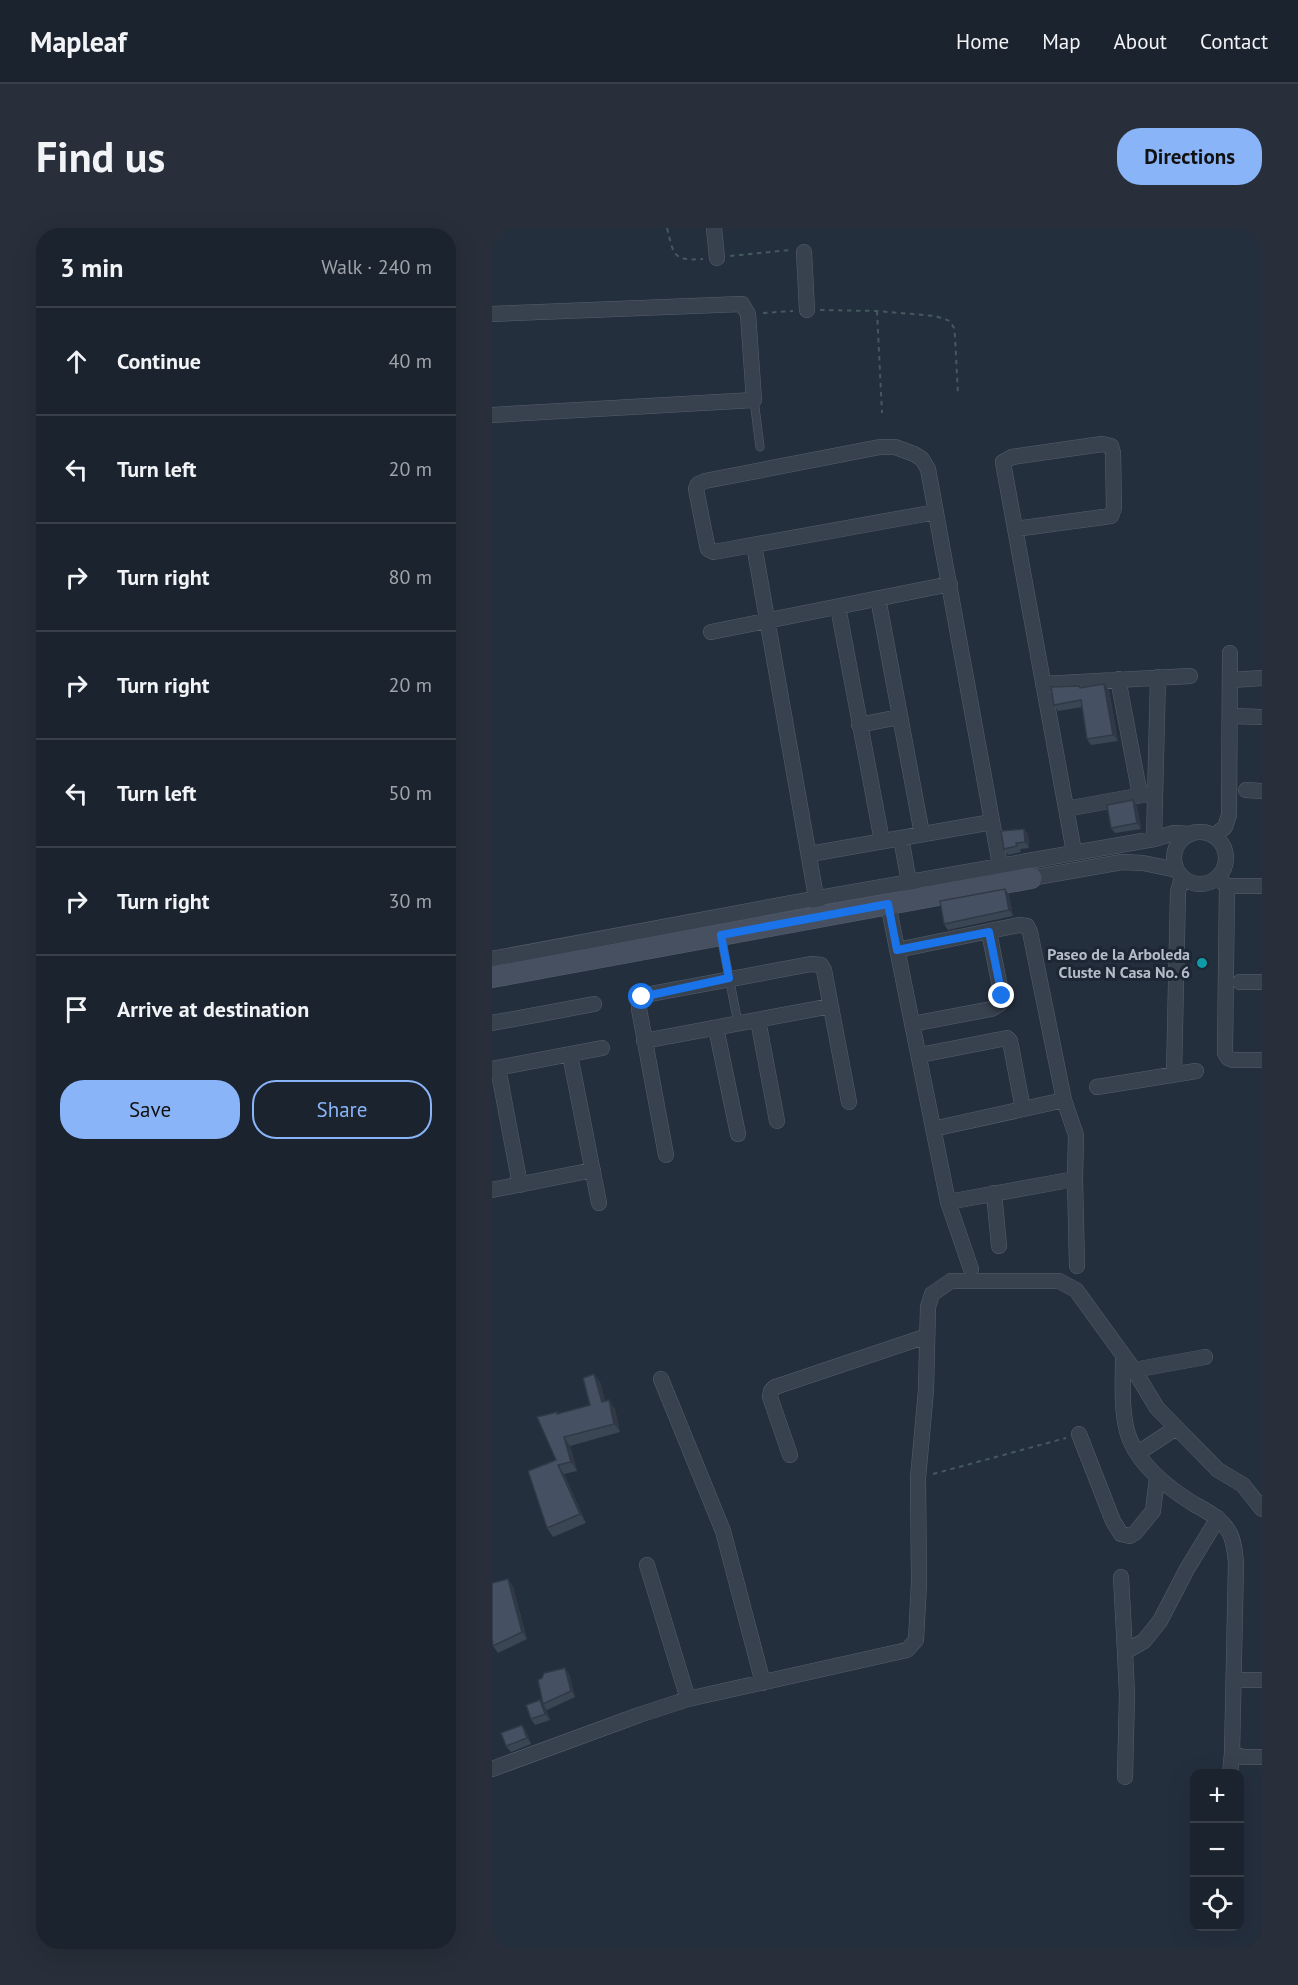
<!DOCTYPE html>
<meta charset="utf-8">
<style>
body{margin:0;font-family:"PT Sans",sans-serif;background:#282f3a;color:#f1f3f6}
.controls{position:absolute;right:18px;bottom:18px;display:grid;overflow:hidden;border-radius:12px;box-shadow:0 6px 24px #0002}
.controls button{width:54px;height:54px;display:grid;place-items:center;padding:0;border:0;border-bottom:2px solid #39404a;background:#1b232e;color:#f1f3f6;font:30px sans-serif}
.stop{position:absolute;width:18px;height:18px;margin:-14px;border:4px solid #1a73e8;border-radius:50%;background:#fff}
.stop.end{background:#1a73e8;border-color:#fff;box-shadow:0 2px 6px #0008}
.list{margin:0;padding:0;list-style:none}
h2{display:flex;justify-content:space-between;align-items:center;height:78px;margin:0;padding:0 24px;font-size:26px}
h2 small{font-size:20px;font-weight:400;color:#a0a4aa}
.list li{display:grid;grid-template-columns:39px 1fr auto;gap:18px;align-items:center;box-sizing:border-box;height:108px;padding:0 24px;border-top:2px solid #39404a}
.list b{display:block;font-size:22px;white-space:nowrap}
.list em{font-size:20px;font-style:normal;color:#a0a4aa}
.actions{display:flex;gap:12px;padding:18px 24px}
.actions a{flex:1;padding:14px 0;border:2px solid #8ab4f8;border-radius:24px;text-align:center;font-size:21px;color:#8ab4f8}
.actions .main{background:#8ab4f8;color:#111}
.icon{flex:none;width:33px;height:33px;fill:none;stroke:currentColor;stroke-width:2;stroke-linecap:round;stroke-linejoin:round}
.map{position:relative;flex:none;width:770px;height:1721px;overflow:hidden;border-radius:24px}
header{display:flex;align-items:center;gap:36px;box-sizing:border-box;height:84px;padding:0 30px;background:#1b232e;border-bottom:2px solid #39404a}
header strong{font-size:28px}
nav{display:flex;gap:33px;margin-inline-start:auto;font-size:21px}
.intro{display:flex;align-items:center;justify-content:space-between;box-sizing:border-box;height:144px;padding:0 36px}
h1{margin:0;font-size:42px}
.button{padding:15px 27px;border-radius:24px;background:#8ab4f8;color:#111;font-size:21px;font-weight:700}
main{display:flex;gap:36px;padding:0 36px}
aside{flex:1;background:#1b232e;border-radius:24px;box-shadow:0 6px 24px #0002}
.map>svg:first-child{display:block}
</style>
<header>
<strong>Mapleaf</strong>
<nav><a>Home</a><a>Map</a><a>About</a><a>Contact</a></nav>
</header>
<div class="intro"><h1>Find us</h1><a class="button">Directions</a></div>
<main>
<aside>
<h2>3 min<small>Walk · 240 m</small></h2>
<ul class="list">
<li><svg class="icon" aria-label="ahead" viewBox="0 0 24 24"><path d="M12 20V5M6 11l6-6 6 6"/></svg><div><b>Continue</b></div><em>40 m</em></li>
<li><svg class="icon" aria-label="left" viewBox="0 0 24 24"><path d="M17 20v-9H6M10 6l-5 5 5 5"/></svg><div><b>Turn left</b></div><em>20 m</em></li>
<li><svg class="icon" aria-label="right" viewBox="0 0 24 24"><path d="M7 20v-9h11M14 6l5 5-5 5"/></svg><div><b>Turn right</b></div><em>80 m</em></li>
<li><svg class="icon" aria-label="right" viewBox="0 0 24 24"><path d="M7 20v-9h11M14 6l5 5-5 5"/></svg><div><b>Turn right</b></div><em>20 m</em></li>
<li><svg class="icon" aria-label="left" viewBox="0 0 24 24"><path d="M17 20v-9H6M10 6l-5 5 5 5"/></svg><div><b>Turn left</b></div><em>50 m</em></li>
<li><svg class="icon" aria-label="right" viewBox="0 0 24 24"><path d="M7 20v-9h11M14 6l5 5-5 5"/></svg><div><b>Turn right</b></div><em>30 m</em></li>
<li><svg class="icon" aria-label="arrive" viewBox="0 0 24 24"><path d="M6 21V4h12l-3 4 3 4H6"/></svg><div><b>Arrive at destination</b></div></li>
</ul>
<div class="actions"><a class="main">Save</a><a>Share</a></div>
</aside>
<div class="map">
<svg width="770" height="1721" viewBox="0 0 770 1721">
<rect width="100%" height="100%" fill="#242f3e"/>
<g fill="none" stroke-linecap="round" stroke-linejoin="round">
<g stroke="#565f6c" stroke-width="9">
<path id="lane" d="M262,172l6,47
M229,708l17,87"/>
</g>
<g stroke="#565f6c" stroke-width="16">
<path id="street" d="M222,0l3,30
M312,24l3,58
M0,86l250,-10 6,10 6,86 -262,15
M444,284l-222,40 -6,-3 -1,-4 -11,-56 2,-5 7,-3 175,-34h15l19,7 8,5 6,10 72,396
M523,301l96,-13 3,-8 -1,-55 -2,-7 -9,-2 -90,13 -9,5 1,6 70,384
M262,317l64,363
M386,370l44,236
M346,379l44,234
M219,404l239,-48
M626,451l22,116
M740,452l30,-2
M551,456l147,-8
M739,488l31,1
M367,497l40,-8
M754,562l16,1
M574,581l82,-15
M682 630a26 26 0 1 1 52 0a26 26 0 1 1-52 0Z
M722,608l11,-9 4,-12 1,-162
M409,610l8,44 4,8
M662,611l4,-162
M318,626l182,-32
M685,642l-34,-7 -21,-1 -91,16 -3,-17 126,-22 20,-6 17,1
M725,650l10,8 -2,167 3,5 5,2h29
M735,658h35
M396,676l60,298 23,67
M405,722l122,-25 8,1 3,6 34,168 12,35 -1,44 2,87
M0,731l326,-61 210,-37
M748,754h22
M266,792l19,101
M0,795l102,-19
M420,796l79,-15 9,-5 2,-7 -13,-65
M224,800l22,106
M152,813l187,-35
M78,827l29,148
M428,827l87,-17 3,3 13,68
M6,840l22,117
M0,841l110,-21
M682,846l4,-182 4,-15
M605,859l99,-16
M441,901l131,-29
M174,927l-27,-146 1,-10 5,-4 166,-31 10,1 3,5 25,132
M0,962l101,-20
M502,965l5,53
M456,974l127,-23
M631,1130c0,24 -2,50 4,73 8,31 41,57 67,73 12,7 27,14 35,28 5,8 6,21 7,31l-4,190 -2,21
M642,1142l71,-13
M169,1151l62,152 40,152
M587,1206l34,87 8,13 9,2 5,-3 18,-22 4,-33
M646,1225l38,-25
M298,1227l-20,-58 1,-6 4,-4 152,-51
M155,1337l41,134
M629,1349l4,75
M742,1452h28
M740,1525l11,4h19
M0,1541l147,-54 49,-16 219,-49 9,-10 3,-57 -1,-105 8,-88 2,-83 4,-13 19,-13h108l17,9 58,80 23,38 61,62 25,15 19,24
M633,1549l2,-83 -2,-42 19,-11 16,-20 27,-52 31,-51"/>
</g>
<g stroke="#565f6c" stroke-width="22">
<path id="secondary" d="M0,749l539,-99"/>
</g>
<path stroke="#44595c" stroke-width="2" stroke-dasharray="4.5 4.5" stroke-linecap="butt" d="M175,0c7,28 6,33 36,31
M238,28l60,-6
M328,82l57,1 58,5 15,5 4,7 1,8 3,59
M385,83l5,102
M271,85l30,-2
M441,1246l133,-36"/>
<use href="#lane" stroke="#38414e" stroke-width="8"/>
<use href="#street" stroke="#38414e" stroke-width="15"/>
<use href="#secondary" stroke="#465061" stroke-width="21"/>
</g>
<path fill="#3b4654" d="M587,458l2,2 28,2 9,51 -27,4 -4,-6 -5,-32 -24,4 -4,-6z
M645,578l4,23 -26,4 -4,-5z
M536,606l1,14 -9,1 1,3 -13,3 -4,-6z
M513,661l4,6 4,21 -65,14 -4,-6z
M108,1154l5,19 10,8 5,23 -50,14 7,25 -13,3 22,49 -33,14 -6,-9 9,-68 2,-46 32,-9z
M16,1351l5,8 14,52 -29,14 -5,-7z
M73,1440l4,6 6,23 -28,13 -2,-4 5,14 -15,5 -4,-6 9,-19 3,3z
M30,1497l4,6 5,13 -20,8 -5,-6z"/>
<path fill="#303945" d="M612,456l5,6 9,51 -5,-6z
M641,572l4,6 4,23 -4,-6z
M532,601l4,5 1,14 -4,-6z
M513,661l4,6 4,21 -4,-6z
M102,1146l6,8 8,29 -6,-9z
M117,1172l6,9 5,23 -6,-8z
M72,1209l6,9 7,25 -6,-9z
M66,1237l6,9 22,49 -6,-9z
M16,1351l5,8 14,52 -5,-7z
M73,1440l4,6 6,23 -4,-6z
M48,1472l4,5 6,15 -5,-6z
M30,1497l4,6 5,13 -4,-6z"/>
<path fill="#455162" stroke="#303945" stroke-width="1.5" d="M612,456l9,51 -26,4 -6,-39 -27,5 -3,-18 28,-1 1,2z
M641,572l4,23 -26,5 -4,-23z
M532,601l1,13 -9,1 1,3 -13,3 -3,-18z
M513,661l4,21 -65,14 -4,-23z
M102,1146l8,28 7,-2 5,24 -50,13 7,25 -13,3 22,49 -33,14 -19,-57 28,-11 -19,-43 20,-5v2l33,-9 -7,-27z
M16,1351l14,53 -29,14 -1,-7v-56z
M73,1440l6,23 -28,13 -5,-24 4,-2 2,-5z
M48,1472l5,14 -14,5 -5,-14z
M30,1497l5,13 -21,8 -5,-13z"/>
<g fill="none" stroke-linecap="round" stroke-linejoin="round">
<path stroke="#1a73e8" stroke-width="8" d="M150,769l87,-19 -8,-43 167,-31 9,46 92,-18 13,64"/>
</g>
<circle fill="#0f9aa8" stroke="#1d2633" stroke-width="2" cx="710" cy="735" r="6"/>
<g text-anchor="middle" dominant-baseline="central" stroke-width="6" stroke-linejoin="round" paint-order="stroke">
<g font-size="16" font-weight="bold" fill="#b4bcc9" stroke="#1d2633" text-anchor="end">
<text x="698" y="726">Paseo de la Arboleda<tspan x="698" dy="18">Cluste N Casa No. 6</tspan></text>
</g>
</g>
</svg>
<div class="controls">
<button>+</button>
<button>−</button>
<button><svg class="icon" aria-label="locate" viewBox="0 0 24 24"><circle cx="12" cy="12" r="6"/><path d="M12 2v4M12 18v4M2 12h4M18 12h4"/></svg></button>
</div>
<div class="stop" style="left:150px;top:769px"></div>
<div class="stop end" style="left:510px;top:768px"></div>
</div>
</main>
